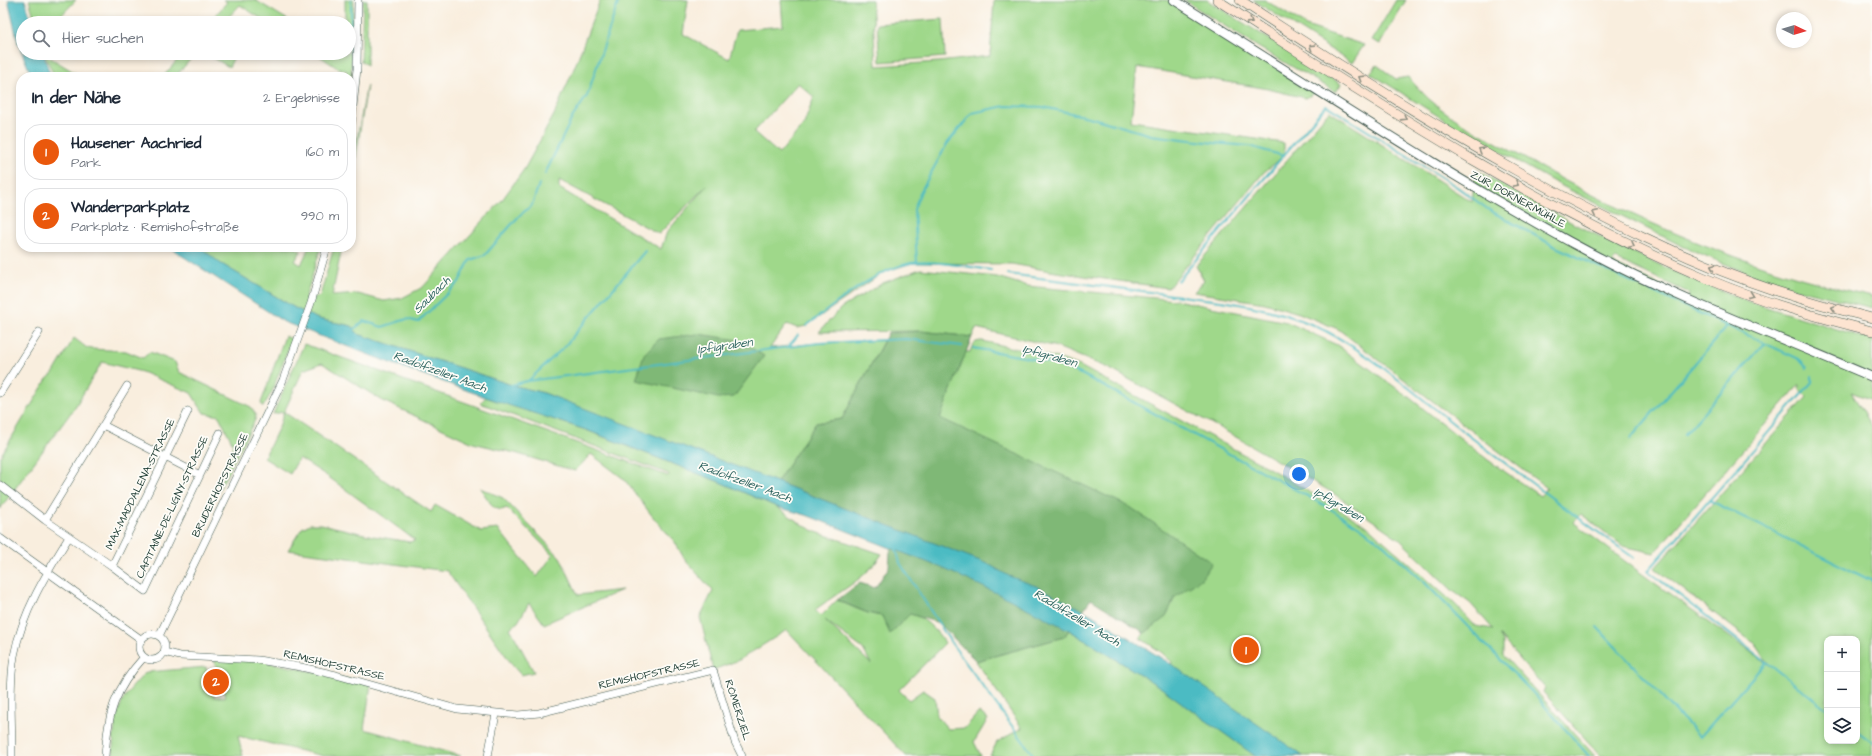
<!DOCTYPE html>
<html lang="de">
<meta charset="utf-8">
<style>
body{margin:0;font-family:"Architects Daughter",sans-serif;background:#f2f2f3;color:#1f2937}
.controls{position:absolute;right:12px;bottom:12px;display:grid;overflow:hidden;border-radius:8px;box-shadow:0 2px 6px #0003}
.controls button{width:36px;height:36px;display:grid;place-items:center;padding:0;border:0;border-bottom:1px solid #e0e1e3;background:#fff;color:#1f2937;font:20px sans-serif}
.compass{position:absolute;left:1776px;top:12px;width:36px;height:36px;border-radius:50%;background:#fff;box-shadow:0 2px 6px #0003;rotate:94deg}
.you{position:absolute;left:1299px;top:474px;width:14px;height:14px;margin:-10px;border:3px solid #fff;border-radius:50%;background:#1a73e8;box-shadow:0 0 0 6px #1a73e833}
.badge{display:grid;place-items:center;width:26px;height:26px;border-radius:50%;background:#ea580c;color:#fff;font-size:13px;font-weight:700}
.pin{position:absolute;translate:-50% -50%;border:2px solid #fff;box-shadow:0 1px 4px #0006}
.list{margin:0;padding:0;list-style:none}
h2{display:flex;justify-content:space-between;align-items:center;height:52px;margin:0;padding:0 16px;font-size:17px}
h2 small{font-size:13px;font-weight:400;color:#747a83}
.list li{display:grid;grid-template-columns:26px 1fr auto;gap:12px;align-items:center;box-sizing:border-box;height:56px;margin:0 8px 8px;padding:0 8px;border:1px solid #e0e1e3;border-radius:16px}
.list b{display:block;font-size:15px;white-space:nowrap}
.list p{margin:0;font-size:13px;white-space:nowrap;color:#747a83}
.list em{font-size:13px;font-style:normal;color:#747a83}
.icon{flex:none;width:22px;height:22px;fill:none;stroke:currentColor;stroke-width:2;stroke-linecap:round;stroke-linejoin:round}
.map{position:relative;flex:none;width:1872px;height:756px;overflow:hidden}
.search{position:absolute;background:#fff;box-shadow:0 2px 6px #0003;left:16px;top:16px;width:340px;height:44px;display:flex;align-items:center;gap:10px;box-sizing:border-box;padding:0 14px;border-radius:22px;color:#747a83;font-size:15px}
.panel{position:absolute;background:#fff;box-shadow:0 2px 6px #0003;left:16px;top:72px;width:340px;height:180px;border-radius:16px}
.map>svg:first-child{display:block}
</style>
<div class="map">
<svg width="1872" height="756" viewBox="0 0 1872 756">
<rect width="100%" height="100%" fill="#fdfcf7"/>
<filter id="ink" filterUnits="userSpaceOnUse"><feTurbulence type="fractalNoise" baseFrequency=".025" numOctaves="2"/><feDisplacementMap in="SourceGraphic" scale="8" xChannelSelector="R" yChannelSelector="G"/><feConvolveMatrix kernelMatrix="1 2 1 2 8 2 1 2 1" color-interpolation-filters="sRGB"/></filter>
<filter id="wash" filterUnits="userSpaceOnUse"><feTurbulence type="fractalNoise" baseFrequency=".012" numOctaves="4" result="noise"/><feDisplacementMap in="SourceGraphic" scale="16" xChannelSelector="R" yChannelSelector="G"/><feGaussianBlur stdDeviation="0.9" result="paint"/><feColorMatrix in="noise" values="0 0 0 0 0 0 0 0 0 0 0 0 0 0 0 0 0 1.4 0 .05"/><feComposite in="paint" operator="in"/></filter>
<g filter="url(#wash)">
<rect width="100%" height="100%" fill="#f9eede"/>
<path fill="#9fd88a" stroke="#5f8a5f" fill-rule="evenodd" d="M29,0h47l-22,23h-18z
M224,0h31l38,23h-25l-28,-18 -17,18h-14l18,-21z
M345,0h9l-3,81v-4h-5l1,-6 -11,-4 -21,-14h28l3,2v-2h3v-30h-4z
M363,0h4v65l-6,-4z
M600,0h88l-5,34 46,25 8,-29 46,-4 -2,-26h91l4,66 63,-4 51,-6 4,-56h173l149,92 -10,6 -43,-10 -126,-21 -6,54 153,22v13l-20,16 -96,116 -112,-16 -44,-8 -100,-1 -28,9 -78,54 -9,2 -10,-4 -17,24 49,-5 65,-3 -42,79 -26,4 -39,59 -140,-51 -93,-38 -32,-8 -155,-51 -5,-8 -34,-7 -23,-11 -75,-45 -20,-16h94l7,4 -6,10 6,4 8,-18h12l-16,52 15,-3 14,-49h8l-10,49 26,-2 26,7 18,-3 21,-11 79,-87 23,-32 29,-53 21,-49zM798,83l16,14 -10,27 -25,30 -25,-22zM559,180l100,54 48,-49 -40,47 -6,17 -102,-61z
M1184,0h23l134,84 -5,8 -78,-45z
M1253,0h12l41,26 58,19 -12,18z
M1396,0h10l-26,44 -8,-4z
M943,19l2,38 -65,5 -3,-38z
M183,53h13l-21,24h-12z
M205,53h31l-7,14z
M44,54l38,23h-27z
M1377,65l19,14 12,-2c7,8 14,15 21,22 27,24 64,41 95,59 108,62 226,112 348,138v12l-106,-27 -84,-35 -128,-64 -108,-61 -76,-48z
M367,85l-16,104v-18z
M1329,111l143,91 4,-32 100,55 97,46 74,30 125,39v60l-21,-8 21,34v330h-271l-58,-64 2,-4 -46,-53 4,7v13l92,101h-605l7,-14 25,-14 -46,-67 88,-24 5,-7 91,56 12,-24 -11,-10 -21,-14 4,-4 -2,-2 64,-72 -266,-142 24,-66h6c2,-7 4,-11 12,-11l75,17 23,8 187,101 100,59 90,80 18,20 18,3 -23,-26 -17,-12 -55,-53 -65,-45 -104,-60 -121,-65 -51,-21 -81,-19 -4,9 -51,-6 -102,1 22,-24 42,-25 37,-14 77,8 30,9 149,14 111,22 50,23 73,53 78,62 52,36 7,-8 -209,-159 -39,-16 -34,-10 -71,-11 10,-12 -8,-14zM1616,259l73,34 -1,5 -76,-35zM1799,385v4l8,8 -152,171 101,77 14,21 -132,-95 -65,-49 8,-8 42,32 31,7zM1827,639h30v102h-30z
M285,336l7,3 -20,53 -9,15 -2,-4z
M74,338l13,10 5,1 34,2 17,7 7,-6 25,10 4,10 72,35 5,8 -1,5 -37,72 15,-48 -14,-28 -15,-3 -13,-20 -49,-21 -40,-10 -27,45 -75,102v-52l47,-78 6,-5z
M304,344l364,132 1,-2 -189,-71 6,-6 100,33 136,53 55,24 24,17 15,8 66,22c-18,27 -43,37 -67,56l6,6 16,-16c14,6 29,14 44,16 9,1 19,-3 28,-2 14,1 29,18 36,29l-46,47 10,10 14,-10 12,8 2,18 11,13 17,-1 14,-16 9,7 -14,23 7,14h-75l-119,-126 -48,30 -26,10 -13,-53 13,-26 -28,-31 -10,-18 -22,-25 -29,-38 -33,-25 -16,17 -60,-18 -42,-10 -90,-42 -61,-38 -19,7 -19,42 147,100 4,-7 46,26 17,-2 39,48 16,-22 -46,-47 -6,2 -8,-3 -13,-19 23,10 57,59 18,38 44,-5 -78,34 -15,-21 -11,19 -8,6 24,44 -13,3 -8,-9 -66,-95 -159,-21 14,-22 8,-4h11l52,12 37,6 5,-2 -88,-64 -28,-18 -9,16 -26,-16 15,-31 5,-15 -11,2zM825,620l38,29 8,15 -45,-43z
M213,657l45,3 113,24 -7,45 97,27h-138l-85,-20 5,20h-130c0,-15 1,-35 7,-49 5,-14 17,-25 26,-35l60,-5 8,30h12z"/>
<path fill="#7fb876" stroke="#4f7a55" d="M921,331l51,6 -32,81 190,89 82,56 -11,16 -26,18 -9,20 -21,16 -54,-34 -27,38 -88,24 -37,-38 -29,-9 -20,20 -8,-18 -14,-3 -31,-13 23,-17 15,5 14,-21 1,-15 8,-22 -121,-48 39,-59 26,-4 46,-86z
M698,334l41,6 25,16 -30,41 -16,1 -82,-18 8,-26 15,-15z"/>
<path fill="#4cbbc3" stroke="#367c7c" d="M8,0h17l7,23h-9v30h20l8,24h-19l-14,-34z
M170,247h30l20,16 75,45 23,11 34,7 6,8 154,51 32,8 233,89 211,82 21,12 27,10 56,29 79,49 132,92h-48l-95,-69 -91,-57 -62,-32 -65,-30 -136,-53 -29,-8 -55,-24 -136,-53 -81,-26 -120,-43 -101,-39 -103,-67z"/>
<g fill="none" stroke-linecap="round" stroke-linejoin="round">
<path stroke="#4cbbc3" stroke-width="2" d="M351,53v-53
M545,174l27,-56 15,-22 32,-96
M917,263l-3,-54 7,-18 26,-47 25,-31 33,-7 38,1 46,10 62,18 63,8 35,3 35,10
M1008,274l220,28c29,5 58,11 85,23 55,24 107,74 155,110 55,42 110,83 166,123
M1178,281l148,-176 131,82 32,23 67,37 243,112 8,9
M806,326c32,-23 66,-55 105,-63 22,-3 58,4 80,7
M353,330l11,-9 18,6 25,-8 11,3 41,-40 11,-22 15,-5 34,-39 13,-11 7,-21
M789,346l9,-11
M973,348c38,7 75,11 110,27l241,130 37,23 24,18 39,36 110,112 55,62
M1812,376v6l-164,189 179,138
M528,381l36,-34 81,-96
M511,385l16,-4 292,-38 87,-4 56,7
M1684,435l80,-91
M1630,439l97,-113
M1709,500l163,81
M896,548l4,15 52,81 82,112
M1597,627l103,110 66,-75
M1857,731l15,11"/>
</g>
</g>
<g filter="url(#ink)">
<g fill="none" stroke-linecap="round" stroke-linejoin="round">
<g stroke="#40584e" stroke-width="8">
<path id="minor" d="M351,125l6,-56 1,-69
M0,393l39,-61
M103,425l97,50
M0,485l45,35 67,46 33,25 75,-158
M45,520l82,-134
M0,538l142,102
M112,566l76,-155
M139 647a13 13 0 1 1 26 0a13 13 0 1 1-26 0Z
M159,636l124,-256 28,-77 16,-56
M164,652l16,4 78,4 43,7 35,8 121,34 61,6 21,-2 174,-43 22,72 7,14
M12,756c0,-33 -3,-68 2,-100 8,-43 32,-82 55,-119
M105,756c3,-43 9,-66 39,-99
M488,756l8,-42"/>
</g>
<g stroke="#40584e" stroke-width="10">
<path id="tertiary" d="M1174,0c137,85 271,175 413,251 92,49 190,85 285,126"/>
</g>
<g stroke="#40584e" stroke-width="10">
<path id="secondary" d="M1217,0c159,102 318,207 493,280 52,22 107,37 162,51
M1240,0c91,60 182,118 277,171 83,46 169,90 259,120 31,10 64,19 96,27"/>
</g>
<use href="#minor" stroke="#fff" stroke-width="7"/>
<use href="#tertiary" stroke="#fff" stroke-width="8"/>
<use href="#secondary" stroke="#fde4d1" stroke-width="9"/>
</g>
<defs><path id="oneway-chevron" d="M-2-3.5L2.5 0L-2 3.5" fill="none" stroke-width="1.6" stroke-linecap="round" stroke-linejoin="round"/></defs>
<g stroke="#8e9082">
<use href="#oneway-chevron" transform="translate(1250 21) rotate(32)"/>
<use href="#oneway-chevron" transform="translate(1312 47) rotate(-147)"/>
<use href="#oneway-chevron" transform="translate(1361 78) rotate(-148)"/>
<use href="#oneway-chevron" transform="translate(1404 118) rotate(32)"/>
<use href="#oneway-chevron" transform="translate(1481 150) rotate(-150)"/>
<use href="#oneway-chevron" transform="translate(1516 184) rotate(28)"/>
<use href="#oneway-chevron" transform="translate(1595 213) rotate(-154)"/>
<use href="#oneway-chevron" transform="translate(1632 245) rotate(27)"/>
<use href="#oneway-chevron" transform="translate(1713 267) rotate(-157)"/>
<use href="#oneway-chevron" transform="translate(1751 295) rotate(21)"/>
<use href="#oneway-chevron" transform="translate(1834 308) rotate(-165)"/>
</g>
</g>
<g text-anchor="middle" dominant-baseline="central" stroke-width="3.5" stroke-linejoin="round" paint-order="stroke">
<g font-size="11" fill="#1f3d34" stroke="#fdfcf7">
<text transform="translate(1518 199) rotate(29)">ZUR DORNERMÜHLE</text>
<text transform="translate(140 484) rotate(-64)">MAX-MADDALENA-STRASSE</text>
<text transform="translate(220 485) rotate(-64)">BRUDERHOFSTRASSE</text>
<text transform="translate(172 507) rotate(-65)">CAPITAINE-DE-LIGNY-STRASSE</text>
<text transform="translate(334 665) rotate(13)">REMISHOFSTRASSE</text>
<text transform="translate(649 674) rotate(-13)">REMISHOFSTRASSE</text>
<text transform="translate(738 710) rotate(72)">RÖMERZIEL</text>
</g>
<g font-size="12" font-style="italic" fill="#2c635f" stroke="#fdfcf7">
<text transform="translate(432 295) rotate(-45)">Saubach</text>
<text transform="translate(725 346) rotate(-8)">Ipfigraben</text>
<text transform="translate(1050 356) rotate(16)">Ipfigraben</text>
<text transform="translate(440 372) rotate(20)">Radolfzeller Aach</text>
<text transform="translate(745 482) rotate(20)">Radolfzeller Aach</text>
<text transform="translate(1339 505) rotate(31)">Ipfigraben</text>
<text transform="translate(1077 618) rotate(31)">Radolfzeller Aach</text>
</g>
</g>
</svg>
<div class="controls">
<button>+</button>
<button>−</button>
<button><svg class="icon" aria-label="layers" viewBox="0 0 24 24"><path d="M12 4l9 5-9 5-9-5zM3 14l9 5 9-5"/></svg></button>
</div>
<svg class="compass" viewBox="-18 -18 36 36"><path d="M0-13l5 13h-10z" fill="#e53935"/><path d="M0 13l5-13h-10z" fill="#747a83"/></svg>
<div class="you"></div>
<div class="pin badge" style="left:1246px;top:650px">1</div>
<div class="pin badge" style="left:216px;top:682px">2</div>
<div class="search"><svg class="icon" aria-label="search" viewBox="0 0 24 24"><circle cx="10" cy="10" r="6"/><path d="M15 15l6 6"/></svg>Hier suchen</div>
<section class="panel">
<h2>In der Nähe<small>2 Ergebnisse</small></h2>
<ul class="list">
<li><span class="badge">1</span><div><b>Hausener Aachried</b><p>Park</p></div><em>160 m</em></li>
<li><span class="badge">2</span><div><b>Wanderparkplatz</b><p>Parkplatz · Remishofstraße</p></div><em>990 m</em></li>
</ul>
</section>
</div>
